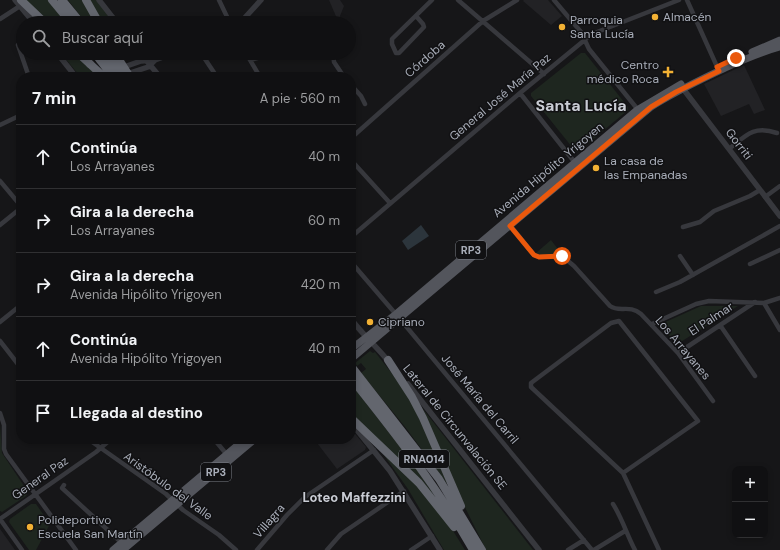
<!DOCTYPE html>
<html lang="es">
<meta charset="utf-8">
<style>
body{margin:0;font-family:"DM Sans",sans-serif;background:#1e1e20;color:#f1f3f6}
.controls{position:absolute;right:12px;bottom:12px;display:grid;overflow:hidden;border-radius:8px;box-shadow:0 2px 6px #0003}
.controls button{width:36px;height:36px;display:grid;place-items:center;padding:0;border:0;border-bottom:1px solid #303032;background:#101012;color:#f1f3f6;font:20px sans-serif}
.stop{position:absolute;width:12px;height:12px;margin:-9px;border:3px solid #ea580c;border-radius:50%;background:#fff}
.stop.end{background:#ea580c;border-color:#fff;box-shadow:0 1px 4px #0008}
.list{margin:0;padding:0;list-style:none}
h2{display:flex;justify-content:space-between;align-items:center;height:52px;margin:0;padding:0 16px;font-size:17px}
h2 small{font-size:13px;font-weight:400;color:#9c9d9f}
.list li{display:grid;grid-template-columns:26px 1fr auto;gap:12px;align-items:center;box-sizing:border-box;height:64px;padding:0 16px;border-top:1px solid #303032}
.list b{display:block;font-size:15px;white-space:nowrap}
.list p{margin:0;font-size:13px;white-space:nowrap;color:#9c9d9f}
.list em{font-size:13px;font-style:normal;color:#9c9d9f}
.icon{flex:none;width:22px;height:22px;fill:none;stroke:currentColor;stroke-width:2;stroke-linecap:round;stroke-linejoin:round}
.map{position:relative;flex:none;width:780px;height:550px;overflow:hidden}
.search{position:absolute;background:#101012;box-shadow:0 2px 6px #0003;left:16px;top:16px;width:340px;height:44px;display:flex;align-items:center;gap:10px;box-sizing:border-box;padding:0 14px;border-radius:22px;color:#9c9d9f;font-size:15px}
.panel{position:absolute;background:#101012;box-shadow:0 2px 6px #0003;left:16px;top:72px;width:340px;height:372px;border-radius:16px}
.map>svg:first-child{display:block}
</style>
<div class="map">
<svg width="780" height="550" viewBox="0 0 780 550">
<rect width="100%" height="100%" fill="#161618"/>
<path fill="#222225" d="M329,0h11l4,6 -6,15z
M524,0h24l14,16 -11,9 -28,-24z
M744,65l21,45 -11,4 -5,-10 -28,12 -17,-32z
M351,429l15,18 -1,3 -28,19 -23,-30h37z
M0,529l15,21h-15z"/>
<path fill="#1e261f" d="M23,0h25l18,23h-18z
M68,0h16l13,23h-11z
M89,0h8l17,23h-12z
M61,53h13l20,19 -13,4 -2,-2h-1z
M581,53h4l43,54v3l-50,42h-2l-45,-56v-3z
M551,240l10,13 -2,2h-19l-4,-2z
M701,306h37l-59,37h-3l-15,-16v-3z
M370,351l3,2 2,-1 34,43 41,93 -44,-60 -45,-55 5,-4 -5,-6 -4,3 -2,-3z
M351,384l61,78 33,49 -94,-96z
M423,409l110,141h-47l-30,-61z
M0,424l2,29 26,39 -2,4 -24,16 -2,-1z
M383,454l26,22 36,42 20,32h-21l-36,-61z
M31,504h5l14,20 -14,26h-7l-20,-28 1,-3z"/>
<path fill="#2c353c" d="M421,225l8,11 -21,14 -6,-9z"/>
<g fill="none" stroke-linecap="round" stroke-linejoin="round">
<path stroke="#37383d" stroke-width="4.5" d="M219,0l11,23
M458,0l86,74
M554,0l27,32 8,17 50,62
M687,0l32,71
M416,16l7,8 1,3 -25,26h-3l-4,-9v-5l40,-39
M0,19l20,-13
M18,45l11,32
M201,53l16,24
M246,53l14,24
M333,53l1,9 10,15
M250,60l27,-7
M351,85l10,11 4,8
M520,93l56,71
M0,125l21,-10
M351,138l132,-117 34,-21
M729,149c17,-14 25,-24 48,-16
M351,160l39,43
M0,181l21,25
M765,197l15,-11
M509,224l25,31 5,2 23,-1 12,10 36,40c10,7 19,-2 31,8l37,39 35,48
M0,225l21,-17
M683,227l17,-5 14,-11 36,-15 10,-6
M351,237l169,-144 72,-59 87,-34
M680,256l13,19
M351,262l49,57 192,231
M750,264l30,-14
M656,292l24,-10 100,-56
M764,303l16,27
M0,322l21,-17
M652,324l44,-20 13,-3 55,2 16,-5
M720,325l35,51
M0,341l21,27
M678,353l77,-51
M0,413l4,12v24l2,5 70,96
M88,439l78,55 17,16 36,25 17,15
M214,439l14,17
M623,473l75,-52 -79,-100 -8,2 -80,60v4l92,86 36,77
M64,485l-2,3 61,56
M613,504c9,14 14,31 22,46
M0,519l96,-67 15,-13
M0,519l22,31
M257,550l30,-35 18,-18 69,-47
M327,550l14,-16 63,-43
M411,550l21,-14
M568,550l16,-10
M594,550l31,-19"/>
<path stroke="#37383d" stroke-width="5.5" d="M15,0l19,23
M99,0l18,23
M240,23l21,-23
M57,53l19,24
M140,53l20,24
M121,68l20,-7 14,-1 19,-7
M118,77l30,-10 7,-7
M681,86l99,130
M351,319c12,16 26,28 38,43
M408,384l131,166
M352,424l38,47 50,79"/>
<path stroke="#53555c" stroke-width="7" d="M752,52l28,-12
M351,349l45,-35 241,-204 44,-26
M351,359l300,-252c23,-15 49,-27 74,-39 18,-8 36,-16 55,-21
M113,550l132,-111
M123,550l132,-111"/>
<path stroke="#63666e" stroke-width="8" d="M21,0l24,23
M52,0l19,23
M62,0l19,23
M86,0l13,23
M78,53l12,11
M94,53l6,7
M104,53l4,5
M351,319v1
M388,360l24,37 11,21 38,88
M351,366l88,113 43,71
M351,378c44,55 87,110 122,172
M351,418l68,65 35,44"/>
<path stroke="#63666e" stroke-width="8" d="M116,55l14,22
M108,58l15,19
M100,60l13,17
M90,64l14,13"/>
</g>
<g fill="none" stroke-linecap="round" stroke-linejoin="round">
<path stroke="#ea580c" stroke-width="5" d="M562,256l-23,1 -5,-2 -24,-29 141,-119 25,-15 43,-21 -2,-4 19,-9"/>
</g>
<g fill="#f2b134" stroke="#111113" stroke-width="1.5">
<circle cx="655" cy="17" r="4"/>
<circle cx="562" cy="27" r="4"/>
<path d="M666 66h4v4h4v4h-4v4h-4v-4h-4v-4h4z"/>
<circle cx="596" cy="168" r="4"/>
<circle cx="370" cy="322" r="4"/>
<circle cx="30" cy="527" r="4"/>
</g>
<g text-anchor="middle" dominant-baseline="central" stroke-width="3" stroke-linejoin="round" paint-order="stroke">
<g fill="#111113" stroke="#7b7e86" stroke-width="1">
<rect x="456" y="241" width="30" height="18" rx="3"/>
<rect x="399" y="450" width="50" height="18" rx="3"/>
<rect x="201" y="463" width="30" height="18" rx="3"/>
</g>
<g font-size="11" font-weight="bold" fill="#a8adb8">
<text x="471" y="250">RP3</text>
<text x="424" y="459">RNA014</text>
<text x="216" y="472">RP3</text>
</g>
<g font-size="12" fill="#a8adb8" stroke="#111113" text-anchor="start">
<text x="663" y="17">Almacén</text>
<text x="570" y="20">Parroquia<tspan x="570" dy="14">Santa Lucía</tspan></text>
<text x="659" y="65" text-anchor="end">Centro<tspan x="659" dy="14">médico Roca</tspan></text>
<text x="604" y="161">La casa de<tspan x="604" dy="14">las Empanadas</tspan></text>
<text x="378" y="322">Cipriano</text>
<text x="38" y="520">Polideportivo<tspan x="38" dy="14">Escuela San Martín</tspan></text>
</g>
<g font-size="12" fill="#a8adb8" stroke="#111113">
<text transform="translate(425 59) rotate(-41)">Córdoba</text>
<text transform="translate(500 97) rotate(-40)">General José María Paz</text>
<text transform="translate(739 144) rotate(53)">Gorriti</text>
<text transform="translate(548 170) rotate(-40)">Avenida Hipólito Yrigoyen</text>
<text transform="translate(711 319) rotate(-33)">El Palmar</text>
<text transform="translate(683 348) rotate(50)">Los Arrayanes</text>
<text transform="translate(480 399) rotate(50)">José María del Carril</text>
<text transform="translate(455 427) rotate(51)">Lateral de Circunvalación SE</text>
<text transform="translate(40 478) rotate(-35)">General Paz</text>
<text transform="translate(168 486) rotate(36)">Aristóbulo del Valle</text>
<text transform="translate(269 521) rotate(-49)">Villagra</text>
</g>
<g font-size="13" font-weight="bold" fill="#c9ccd4" stroke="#111113">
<text x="354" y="497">Loteo Maffezzini</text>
</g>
<g font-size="16" font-weight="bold" fill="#c9ccd4" stroke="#111113">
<text x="581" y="105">Santa Lucía</text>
</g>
</g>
</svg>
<div class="controls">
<button>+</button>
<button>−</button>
</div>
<div class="stop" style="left:562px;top:256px"></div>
<div class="stop end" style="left:736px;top:58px"></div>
<div class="search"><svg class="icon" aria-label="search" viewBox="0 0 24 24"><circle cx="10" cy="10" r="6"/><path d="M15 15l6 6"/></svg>Buscar aquí</div>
<section class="panel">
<h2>7 min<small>A pie · 560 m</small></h2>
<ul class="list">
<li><svg class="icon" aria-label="ahead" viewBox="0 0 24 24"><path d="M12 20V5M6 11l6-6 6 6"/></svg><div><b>Continúa</b><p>Los Arrayanes</p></div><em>40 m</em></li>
<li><svg class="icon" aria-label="right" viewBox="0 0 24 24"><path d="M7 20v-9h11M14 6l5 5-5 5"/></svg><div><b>Gira a la derecha</b><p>Los Arrayanes</p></div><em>60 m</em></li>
<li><svg class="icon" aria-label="right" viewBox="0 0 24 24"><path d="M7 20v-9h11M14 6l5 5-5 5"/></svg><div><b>Gira a la derecha</b><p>Avenida Hipólito Yrigoyen</p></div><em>420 m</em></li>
<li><svg class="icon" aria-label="ahead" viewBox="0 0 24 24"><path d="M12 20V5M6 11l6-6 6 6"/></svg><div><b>Continúa</b><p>Avenida Hipólito Yrigoyen</p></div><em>40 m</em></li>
<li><svg class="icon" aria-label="arrive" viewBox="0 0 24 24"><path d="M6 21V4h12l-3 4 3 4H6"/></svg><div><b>Llegada al destino</b></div></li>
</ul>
</section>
</div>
